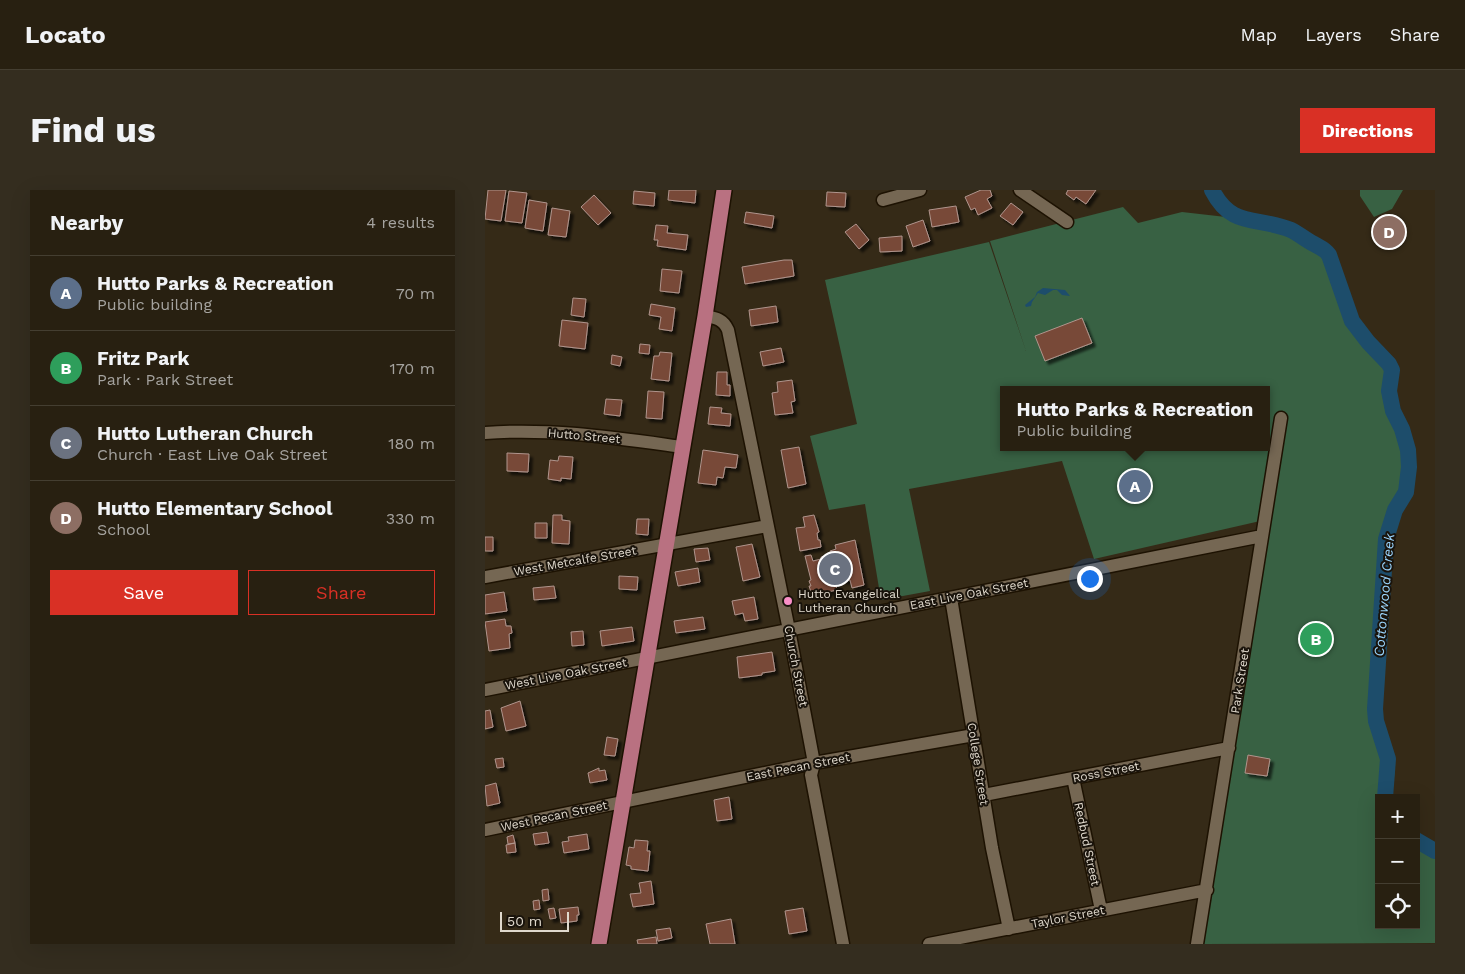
<!DOCTYPE html>
<meta charset="utf-8">
<style>
body{margin:0;font-family:"Work Sans",sans-serif;background:#342d1f;color:#f1f3f6}
.controls{position:absolute;right:15px;bottom:15px;display:grid;overflow:hidden;border-radius:0px;box-shadow:0 5px 20px #0002}
.controls button{width:45px;height:45px;display:grid;place-items:center;padding:0;border:0;border-bottom:1px solid #443e31;background:#282011;color:#f1f3f6;font:25px sans-serif}
.scale{position:absolute;left:15px;bottom:12px;width:69px;box-sizing:border-box;padding-left:5px;border:2px solid #e0d9cd;border-top:0;font-size:14px;line-height:18px;white-space:nowrap;color:#e0d9cd;-webkit-text-stroke:4px #19130b;paint-order:stroke}
.you{position:absolute;left:604px;top:388px;width:18px;height:18px;margin:-12px;border:4px solid #fff;border-radius:50%;background:#1a73e8;box-shadow:0 0 0 8px #1a73e833}
.badge{display:grid;place-items:center;width:32px;height:32px;border-radius:50%;background:#d93025;color:#fff;font-size:16px;font-weight:700}
.pin{position:absolute;translate:-50% -50%;border:2px solid #fff;box-shadow:0 1px 5px #0006}
.popup{position:absolute;left:515px;top:196px;width:270px;height:65px;box-sizing:border-box;display:grid;place-content:center;border-radius:0px;background:#282011;filter:drop-shadow(0 1px 4px #0005);font-size:16px;white-space:nowrap;color:#a5a39f}
.popup b{font-size:19px;color:#f1f3f6}
.popup::after{content:'';position:absolute;left:50%;top:100%;margin-left:-10px;border:10px solid transparent;border-top-color:#282011}
.list{margin:0;padding:0;list-style:none}
h2{display:flex;justify-content:space-between;align-items:center;height:65px;margin:0;padding:0 20px;font-size:21px}
h2 small{font-size:16px;font-weight:400;color:#a5a39f}
.list li{display:grid;grid-template-columns:32px 1fr auto;gap:15px;align-items:center;box-sizing:border-box;height:75px;padding:0 20px;border-top:1px solid #443e31}
.list b{display:block;font-size:19px;white-space:nowrap}
.list p{margin:0;font-size:16px;white-space:nowrap;color:#a5a39f}
.list em{font-size:16px;font-style:normal;color:#a5a39f}
.actions{display:flex;gap:10px;padding:15px 20px}
.actions a{flex:1;padding:11px 0;border:1px solid #d93025;border-radius:0px;text-align:center;font-size:18px;color:#d93025}
.actions .main{background:#d93025;color:#fff}
.icon{flex:none;width:28px;height:28px;fill:none;stroke:currentColor;stroke-width:2;stroke-linecap:round;stroke-linejoin:round}
.map{position:relative;flex:none;width:950px;height:754px;overflow:hidden;border-radius:0px}
header{display:flex;align-items:center;gap:30px;box-sizing:border-box;height:70px;padding:0 25px;background:#282011;border-bottom:1px solid #443e31}
header strong{font-size:24px}
nav{display:flex;gap:28px;margin-inline-start:auto;font-size:18px}
.intro{display:flex;align-items:center;justify-content:space-between;box-sizing:border-box;height:120px;padding:0 30px}
h1{margin:0;font-size:35px}
.button{padding:12px 22px;border-radius:0px;background:#d93025;color:#fff;font-size:18px;font-weight:700}
main{display:flex;gap:30px;padding:0 30px}
aside{flex:1;background:#282011;border-radius:0px;box-shadow:0 5px 20px #0002}
.map>svg:first-child{display:block}
</style>
<header>
<strong>Locato</strong>
<nav><a>Map</a><a>Layers</a><a>Share</a></nav>
</header>
<div class="intro"><h1>Find us</h1><a class="button">Directions</a></div>
<main>
<aside>
<h2>Nearby<small>4 results</small></h2>
<ul class="list">
<li><span class="badge" style="background:#5c6f8a">A</span><div><b>Hutto Parks &amp; Recreation</b><p>Public building</p></div><em>70 m</em></li>
<li><span class="badge" style="background:#2e9e5b">B</span><div><b>Fritz Park</b><p>Park · Park Street</p></div><em>170 m</em></li>
<li><span class="badge" style="background:#6b7280">C</span><div><b>Hutto Lutheran Church</b><p>Church · East Live Oak Street</p></div><em>180 m</em></li>
<li><span class="badge" style="background:#8d6e63">D</span><div><b>Hutto Elementary School</b><p>School</p></div><em>330 m</em></li>
</ul>
<div class="actions"><a class="main">Save</a><a>Share</a></div>
</aside>
<div class="map">
<svg width="950" height="754" viewBox="0 0 950 754">
<defs>
<filter id="shadow"><feDropShadow dx="3.5" dy="3.5" stdDeviation="1" flood-color="#0009"/></filter>
</defs>
<rect width="100%" height="100%" fill="#352a17"/>
<path fill="#386143" fill-rule="evenodd" d="M875,0h43l-11,19 -18,8 -14,-21z
M638,17l15,16 44,-11 106,12 46,26 28,88 26,25 4,43 16,37 2,32 -16,49 -10,38 -5,154 16,52 -3,30h-13v127h37v-90l19,13v95l-233,1 67,-425 -175,40 -32,-98 -153,28 21,102 -49,9 -16,-96 -36,6 -19,-74 47,-12 -32,-144 164,-38 37,109 -36,-110zM519,200h262v57h-262z"/>
<path fill="#1d4d6b" d="M558,98l22,2 5,6 -8,-1 -5,-5h-4l-8,5 -7,-2 -6,9 -1,4 -5,1 -1,-2 10,-8 2,-5z"/>
<g fill="none" stroke-linecap="round" stroke-linejoin="round">
<path stroke="#1d4d6b" stroke-width="16" d="M727,0c20,39 45,26 79,40 8,4 15,10 23,14 6,4 10,4 15,11l23,66 16,21 21,22 3,6 -3,21 4,20 9,18 6,21 1,17 -3,25 -11,18 -9,29 -11,170 1,12 12,38 -3,39
M931,650l19,11"/>
</g>
<path fill="#784838" stroke="#b0958d" filter="url(#shadow)" d="M3,0h18l-5,31 -16,-2z
M184,0h27l-1,13 -27,-3z
M496,0h9l2,6 -5,3 5,9 -14,7 -3,-7 -4,2 -6,-13z
M583,0h28l-10,14 -10,-7 -2,3 -8,-6z
M24,1l18,2 -5,30 -17,-2z
M149,1l21,2 -1,13 -21,-2z
M342,2l19,1 -1,14 -19,-1z
M109,5l17,18 -13,12 -17,-18z
M44,10l18,3 -4,28 -18,-3z
M526,13l12,9 -10,13 -13,-9z
M471,16l3,16 -27,5 -3,-17z
M67,18l18,3 -4,26 -18,-2z
M261,22l28,4 -2,12 -28,-5z
M438,30l7,21 -17,6 -7,-21z
M371,34l13,16 -10,9 -14,-17z
M171,35l12,1 -1,7 21,2 -2,15 -29,-4 1,-6h-4z
M417,46v15l-22,1 -1,-14z
M299,70h8l2,16 -49,8 -3,-17z
M177,79l20,2 -3,22 -19,-2z
M88,108l13,1 -2,18 -13,-2z
M166,114l24,4 -3,23 -13,-2 2,-12 -12,-2z
M291,116l2,16 -27,4 -2,-16z
M597,128l10,25 -47,18 -10,-25z
M77,130l26,3 -3,26 -26,-3z
M155,154l10,1 -1,9 -10,-1z
M296,158l3,14 -21,4 -3,-14z
M175,162l12,1 -3,28 -18,-2 3,-23h5z
M127,165l10,2 -2,9 -9,-2z
M232,182h10v13h3v11l-14,-1z
M307,190l3,21 -4,1 2,11 -18,2 -3,-22 6,-1 -1,-10z
M163,201l16,1 -2,27 -16,-1z
M121,209l16,1 -2,16 -16,-2z
M225,217l12,1 -1,5 10,1 -1,12 -22,-2z
M314,257l7,37 -18,4 -7,-38z
M218,260l35,5 -2,13 -11,-1 -2,11 -6,-1 -1,8 -18,-2z
M22,263l22,1 -1,18 -21,-1z
M74,266l14,1 -2,22 -10,-1v3l-13,-2 2,-19 8,1z
M68,325h9v5l8,1 -1,23 -17,-1z
M329,325l5,17 -2,1 1,7h2l1,7 -21,4 -4,-23 9,-1 -2,-10z
M152,329h12l-1,16 -12,-1z
M50,333h12v15h-12z
M0,347h8v14h-8z
M370,350l9,45 -12,3 -2,-8 -6,1 -2,-8 -3,1 -1,-4 -19,4 1,4 14,-3 3,15 -25,5 -3,-9h2l-2,-5 2,-1 -6,-24 6,-1 2,6 8,-2v-2l10,-2 -1,-4 6,-2 -1,-4z
M267,354l8,33 -17,4 -7,-34z
M223,358l2,12 -14,2 -2,-13z
M213,378l2,14 -22,4 -3,-14z
M134,386l19,1 -1,13 -18,-1z
M69,396l2,12 -22,2 -1,-12z
M19,402l3,19 -22,3v-19z
M269,407l4,22 -13,2 -2,-8 -8,2 -3,-14z
M218,427l2,12 -29,4 -2,-12z
M20,429l1,7h5l1,7 -3,1 1,14 -21,3 -4,-29z
M147,437l2,14 -32,5 -2,-15z
M98,441l1,14 -12,1 -1,-14z
M287,462l3,19 -13,2v2l-23,3 -2,-21z
M35,511l6,25 -20,5 -5,-23z
M5,520l3,17 -8,2v-18z
M122,547l11,2 -3,17 -11,-1z
M763,565l22,4 -3,17 -22,-3z
M18,568l1,9 -7,1 -2,-9z
M114,578v3l6,-1 2,10 -17,3 -2,-10z
M11,593l4,20 -13,3 -2,-20z
M244,607l3,22 -15,2 -3,-21z
M62,642l2,11 -14,2 -2,-11z
M102,644l2,15 -25,4 -2,-11 7,-1 -1,-4z
M28,645l2,8 -7,1 -1,-7z
M150,650l13,1 -1,10h3l-2,20 -17,-2v-3l-5,-1 3,-18 5,1z
M30,653l1,9 -9,1 -1,-8z
M166,691l3,23 -21,3 -3,-13 11,-1 -2,-10z
M63,699l1,11 -6,1 -1,-11z
M54,710l1,9 -6,1 -1,-9z
M93,717l1,8h-2v6l-16,2 -2,-14z
M69,718l2,10 -6,1 -2,-10z
M318,718l4,23 -18,3 -4,-23z
M246,729l4,25h-25l-4,-20z
M185,738l2,10 -14,3 -2,-11z
M171,747l1,7h-19l-1,-4z"/>
<g fill="none" stroke-linecap="round" stroke-linejoin="round">
<g stroke="#1d1202" stroke-width="15">
<path id="minor" d="M535,0l47,32
M398,10l37,-10
M220,126c11,2 18,3 23,14l61,300 25,133 -3,12 32,169
M0,243c67,-5 131,5 197,14
M0,387l282,-51
M466,408l41,250 17,81
M0,500l777,-154
M588,588l28,132
M499,605l245,-47
M0,640l329,-67 160,-28
M444,754l278,-54
M712,754l84,-526"/>
</g>
<g stroke="#1d1202" stroke-width="18">
<path id="major" d="M114,754l106,-628 19,-126"/>
</g>
<use href="#minor" stroke="#756753" stroke-width="12"/>
<use href="#major" stroke="#b97181" stroke-width="15"/>
</g>
<circle fill="#fa8fc8" stroke="#19130b" stroke-width="2" cx="303" cy="411" r="5"/>
<g text-anchor="middle" dominant-baseline="central" stroke-width="4" stroke-linejoin="round" paint-order="stroke">
<g font-size="12" fill="#e0d9cd" stroke="#19130b">
<text transform="translate(99 246) rotate(5)">Hutto Street</text>
<text transform="translate(90 371) rotate(-10)">West Metcalfe Street</text>
<text transform="translate(484 404) rotate(-11)">East Live Oak Street</text>
<text transform="translate(311 476) rotate(79)">Church Street</text>
<text transform="translate(81 484) rotate(-11)">West Live Oak Street</text>
<text transform="translate(755 491) rotate(-81)">Park Street</text>
<text transform="translate(493 574) rotate(81)">College Street</text>
<text transform="translate(313 577) rotate(-11)">East Pecan Street</text>
<text transform="translate(621 582) rotate(-11)">Ross Street</text>
<text transform="translate(69 626) rotate(-12)">West Pecan Street</text>
<text transform="translate(602 654) rotate(78)">Redbud Street</text>
<text transform="translate(583 727) rotate(-11)">Taylor Street</text>
</g>
<g font-size="12" fill="#e0d9cd" stroke="#19130b" text-anchor="start">
<text x="313" y="404">Hutto Evangelical<tspan x="313" dy="14">Lutheran Church</tspan></text>
</g>
<g font-size="14" font-style="italic" fill="#9ad4fc" stroke="#19130b">
<text transform="translate(899 405) rotate(-85)">Cottonwood Creek</text>
</g>
</g>
</svg>
<div class="controls">
<button>+</button>
<button>−</button>
<button><svg class="icon" aria-label="locate" viewBox="0 0 24 24"><circle cx="12" cy="12" r="6"/><path d="M12 2v4M12 18v4M2 12h4M18 12h4"/></svg></button>
</div>
<div class="scale">50 m</div>
<div class="you"></div>
<div class="pin badge" style="left:650px;top:296px;background:#5c6f8a">A</div>
<div class="popup"><b>Hutto Parks &amp; Recreation</b>Public building</div>
<div class="pin badge" style="left:831px;top:449px;background:#2e9e5b">B</div>
<div class="pin badge" style="left:350px;top:379px;background:#6b7280">C</div>
<div class="pin badge" style="left:904px;top:42px;background:#8d6e63">D</div>
</div>
</main>
